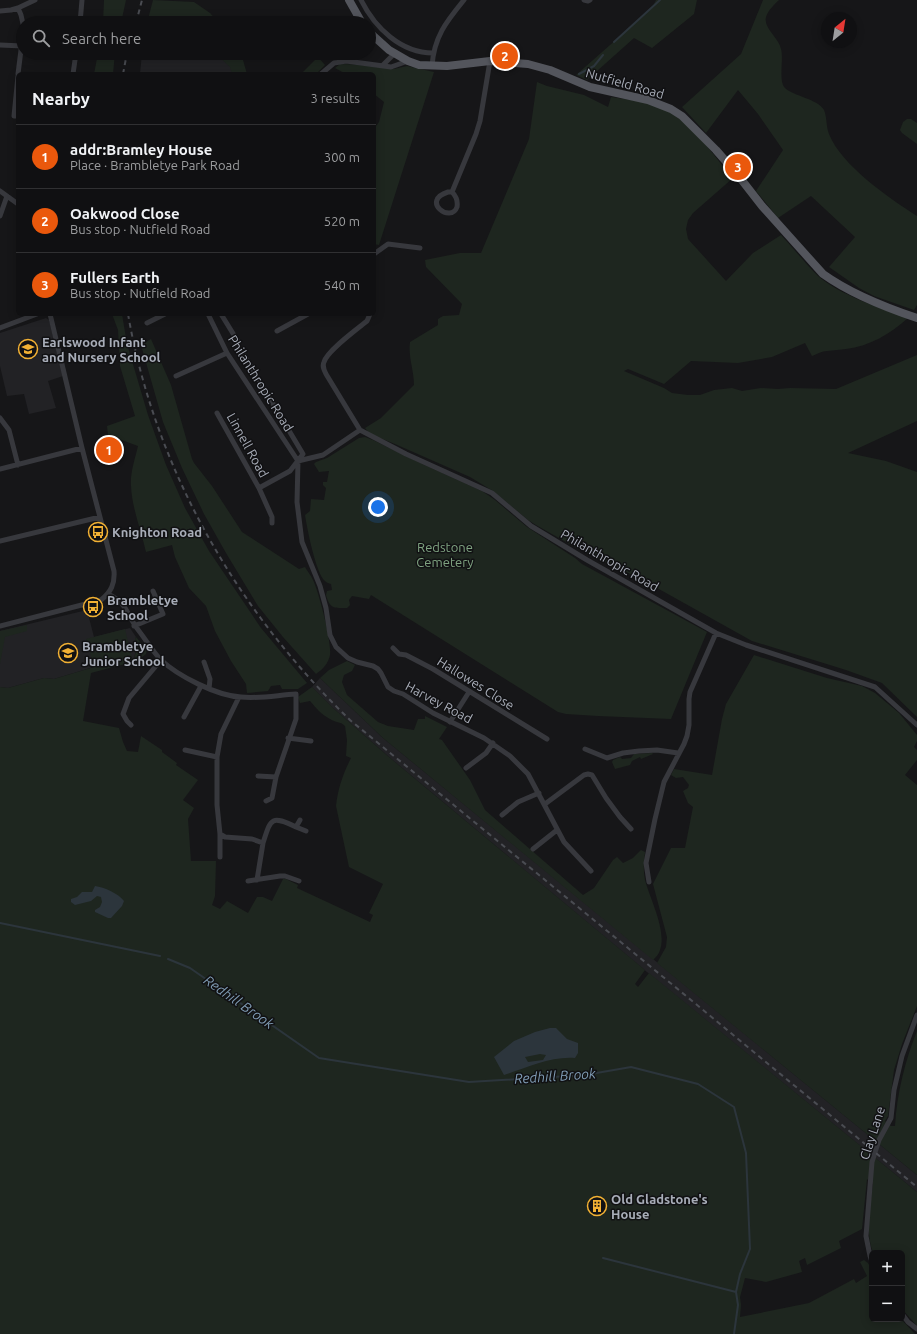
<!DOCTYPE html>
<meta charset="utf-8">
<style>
body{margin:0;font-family:Ubuntu,sans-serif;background:#1e1e20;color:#f1f3f6}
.controls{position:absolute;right:12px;bottom:12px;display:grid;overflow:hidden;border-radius:6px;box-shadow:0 2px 10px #0003}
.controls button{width:36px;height:36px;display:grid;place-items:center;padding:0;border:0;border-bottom:1px solid #303032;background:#101012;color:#f1f3f6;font:20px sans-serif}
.compass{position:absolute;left:821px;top:12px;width:36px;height:36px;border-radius:50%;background:#101012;box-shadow:0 2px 10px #0003;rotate:30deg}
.you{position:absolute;left:378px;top:507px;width:14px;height:14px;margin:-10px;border:3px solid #fff;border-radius:50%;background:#1a73e8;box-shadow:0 0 0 6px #1a73e833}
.badge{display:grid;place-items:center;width:26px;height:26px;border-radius:50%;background:#ea580c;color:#fff;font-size:13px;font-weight:700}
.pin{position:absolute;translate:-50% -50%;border:2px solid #fff;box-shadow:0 1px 4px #0006}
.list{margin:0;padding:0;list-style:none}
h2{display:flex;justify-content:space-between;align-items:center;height:52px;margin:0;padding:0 16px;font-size:17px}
h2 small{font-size:13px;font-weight:400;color:#9c9d9f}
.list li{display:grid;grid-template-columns:26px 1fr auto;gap:12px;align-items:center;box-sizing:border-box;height:64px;padding:0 16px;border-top:1px solid #303032}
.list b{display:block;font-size:15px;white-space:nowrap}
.list p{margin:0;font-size:13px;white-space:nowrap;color:#9c9d9f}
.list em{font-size:13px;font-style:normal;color:#9c9d9f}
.icon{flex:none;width:22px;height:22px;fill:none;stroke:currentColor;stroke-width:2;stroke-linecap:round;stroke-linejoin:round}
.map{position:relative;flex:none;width:917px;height:1334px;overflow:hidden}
.search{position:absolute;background:#101012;box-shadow:0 2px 10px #0003;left:16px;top:16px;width:360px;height:44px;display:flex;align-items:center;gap:10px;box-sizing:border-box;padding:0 14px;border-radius:22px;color:#9c9d9f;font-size:15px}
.panel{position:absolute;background:#101012;box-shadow:0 2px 10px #0003;left:16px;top:72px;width:360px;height:244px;border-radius:6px}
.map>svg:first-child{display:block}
</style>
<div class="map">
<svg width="917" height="1334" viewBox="0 0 917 1334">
<rect width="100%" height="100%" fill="#161618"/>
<path fill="#222225" d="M142,53h73l25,21h-100z
M46,318l3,2 14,56 -15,5 8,27 -27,6 -5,-20 -17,2 -7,-30v-33z
M87,610l7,27 36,-9 6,9 -1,2 2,9 -3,10 -40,9 -40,12 -10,-1 -36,10 -8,-1v-56z
M320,678l63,60 534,437v17l-264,-215 -264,-220 -56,-49 -21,-21z"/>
<path fill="#1e261f" d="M104,0h22l-5,23h-18z
M153,0l41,2 16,11 9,10h-17l-1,-1 -12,-1v2h-42z
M656,0h41l-3,14 -42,34 -18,-10 -47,42 -11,-5 76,-67z
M763,0h16c-4,4 -11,10 -13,17 -3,11 13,21 15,32 3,10 -3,32 4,39 8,8 33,11 39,22 3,7 2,17 5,24 12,31 60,64 88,82v89l-3,5 -40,-14 -15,-8 -30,-21 26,-30 -44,-41 -33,22 -22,-27 27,-41 -25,-36 -20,-24 -32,43 -24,-26 59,-53z
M98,53h17l-2,21h-19z
M215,53h26l6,21h-15l-2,-7z
M318,57l7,8 -9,9h-15z
M340,64l27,1 27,4 13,-3 27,6 -55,173 -5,-1v-115l5,-7 5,-20 -10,-8v-20h-28l-11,-6z
M537,82l10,4 37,9 24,12 3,-10c18,3 38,4 55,13 27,14 47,45 67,68l-40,35 -5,7 -2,9 2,10 38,42 27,-28 28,-18c12,13 24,28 37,41 20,18 64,33 90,42 -18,16 -38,28 -62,31 -6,1 -12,1 -19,2 -5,0 -10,3 -15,5l-7,-13 -33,14 -34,6 -47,-2 -27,23 -36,-15 -4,2 40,17 8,5 16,2h12l14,-5 18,-2 10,3 19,-3 17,1 12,-1 46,1 81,-34v66l-69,32 38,8 31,11v245l-35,-34 -36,-13 -94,-29 -111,-62 -61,-29 -44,-25 -8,-5 -35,-29 -23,-14 -75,-33 -25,-10 -5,-6 16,-10 33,-33c0,-15 -6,-28 -4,-43l28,-17v-6l5,-3 16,-1 3,-11 -36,-37 -1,-7 35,-7h21l48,-114z
M907,119h4l6,4v21l-15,-11 -2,-3 3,-8z
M112,314h10l5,30 21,71 18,50 19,43 24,43 52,77 46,55 -9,6h-16l-2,-4 -9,1 -3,5 -21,2 -1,-9 -15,-23 -16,-30 -9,-25 -17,-18 -14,-31 -3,-12 -26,7c-5,-22 -14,-44 -15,-66 -1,-13 4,-27 7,-40l-30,-11 -1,-9 28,-10 -15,-50 -2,-36z
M151,339l20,46 21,74 2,4 18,23 30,46 57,37 6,-2c2,4 6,8 8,13 6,12 19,63 17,75 -2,9 -7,14 -14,19l-33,-37 -25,-31 -32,-53 -22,-39 -22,-46 -19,-46 -22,-77z
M365,437l8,3 43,21 66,30 13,9 32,27 48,31 7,6 125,68 -36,87 -73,-3 -32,-2 -8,-2 -187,-117 -2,4 -17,-3 -3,4 1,5 -3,3c-13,0 -17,1 -21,-13l1,-4 5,-1 -1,-6c-2,-1 -4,-1 -6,-3 -9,-7 -18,-53 -20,-66l5,-4 1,-12 13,1 2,-12 -3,-3v-3h4l2,-11 -10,1 -5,-8 2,-2 11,-4 32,-20z
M27,625v6l-22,6 -5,27v-33z
M125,629l7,29h2l3,-10 -2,-9 1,-2 11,13 -1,4 -10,8 -19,4 -26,7 -8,48 36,7 4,14 4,9 11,1 3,-16 21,14v2l15,11 -1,2 22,15 -15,20 11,8 -6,11 3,42h25l-1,35 -3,9 8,4 7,-8 21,12 9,-16h6l9,4 11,-22h3l12,6 -1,3 73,34 3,-7 -4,-2 14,-29 -34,-17 -13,-61c2,-18 7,-32 15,-48l-5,-2 1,-16 -2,-14c-5,-5 -9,-3 -15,-7 -8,-4 -14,-11 -20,-18l-10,2 -2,-6 14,-10 21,21 56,49 256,213 -10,14 3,3 11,-14 268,219v134l-15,-17v-56h-29c-8,-22 -3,-46 0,-69l-6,-5 -5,50 -23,12 2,7 -34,17 -2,-7 -6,3 3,11 -36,10 -21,-4 -5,19 1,8 -1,12 69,-14 45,-24 2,4 11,-7 -7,-14 4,-2 4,3 4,7v49h29l14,15h-915v-647l8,1 36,-10 10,1 40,-12 -8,-28z
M754,655l73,23 35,8 13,7 24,20 18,22v6l-3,6 3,3v10l-12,15 12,10v221l-15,38 -8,26 -6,46 -3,5 6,5h4c2,-33 10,-65 22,-95v144l-260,-212 9,-16 1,-10 -14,-53 18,-36h14l8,-41 -5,-4 -5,-12 5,-3 1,-3 -6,-8 -7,1 -5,-3 3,-6 38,6 10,-56 4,-15z
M347,661l8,4 -3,6 -8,4 -2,7 5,13 31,27 10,4 26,4 4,-11h7v-3l22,11 -8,12 3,1 28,40 15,30 98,85 11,-7 19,-28 4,-3 6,6 10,-5 8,-8 4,2c-1,10 -2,19 0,28 5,19 22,51 15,70 -1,4 -4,7 -7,10l-270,-222 -63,-60 9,-8z
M652,753l1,1 -12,5 -1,-2 -8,4 -2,4 -15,4 -3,-7 1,-2 7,-3 2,2 9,-1 3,-4z"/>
<path fill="#2c353c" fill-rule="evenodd" d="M95,886c9,1 24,8 29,15l-2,5 -11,12h-3l-13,-6v-2l5,-3 2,-5 -1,-5 -4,-1 -6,5 -16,4 -4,-3v-3l6,-2 5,-5h10z
M550,1028h6l11,11 11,4v10l-3,5c-24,-2 -49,10 -71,17l-10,-18 20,-16 21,-9zM540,1054l6,1 -3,5 -15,2 -3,-5z"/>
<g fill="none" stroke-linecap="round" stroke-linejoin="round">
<path stroke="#2c353c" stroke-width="2" d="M614,42l46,-42
M579,74l15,-8 9,-11
M0,923l160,33
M168,959l22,9 129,90 150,24 116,-7 46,-8 67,17 36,23 12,46 4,96 -10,25 -4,18 2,13 -4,29
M603,1258l133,34"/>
<path stroke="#37383d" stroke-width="5" d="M361,0c14,28 40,53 72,53
M584,0l4,1 2,-1
M0,11l11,-1 7,-2
M248,22l2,1
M80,23l2,-23
M23,24l-2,-9 -3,-7 17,-8
M0,45l23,1
M326,53l19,8
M383,65l11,-11
M432,66c2,-29 14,-44 32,-66
M18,74l5,-40
M73,74l3,-21
M321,74l13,-11 12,-2 45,6 17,-6
M18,76l-4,40h4
M0,191l18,13
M448,192h4c4,4 6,9 5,15 -6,17 -37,-6 -9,-15z
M452,192l24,-58 4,-13 10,-60
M0,216l7,-20
M374,254l14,-10 32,4
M208,314l19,39 71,108 -1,41 5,40 18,44 6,22 4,27 6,12 12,11 9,4 16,4 5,3 3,4 7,14 6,4 9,3 30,19 51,25 26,18 18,18 36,68 27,29
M221,314l16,26
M147,323l18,-9
M0,328l37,-14
M277,331l31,-17
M244,355l59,99 -13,17 -31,17 13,29v6
M176,376l51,-23
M217,413l42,75
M0,418l9,12 9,35
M360,430l-34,-56c-2,-4 -4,-8 -2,-12 3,-11 33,-33 43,-41l3,-7
M298,461l25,-6 37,-25 46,24 86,39 39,33 56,34 129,73 30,12 129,42 42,38
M0,469l82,-21
M0,541l100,-24
M108,594c21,10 18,21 31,37 7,9 14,21 22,29 17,16 56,36 80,37 18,2 37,-2 55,-3v25l-20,58 -4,21 -6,3
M0,626l101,-26c10,-8 14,-16 13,-29l-32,-123 -32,-134
M134,626l29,-12 -10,-23
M393,648l6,6 7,1 27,14 114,70
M204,662l6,17 -1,10
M184,717l17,-31
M450,722l19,-30
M131,725l-4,-4 -4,-7 6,-16 32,-38
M288,738l23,3
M585,749l22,9 16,-5 16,-2 18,-1 21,3
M185,750l32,7
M466,768l20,-15 7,-10
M258,776l18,1
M545,804l39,-29 4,-1 4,1 14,23 14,19 11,12
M502,815l16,-13 21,-9
M296,827l10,4
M220,834l5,3 27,2 11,4 -6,37
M263,843c8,-25 8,-28 33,-16l4,-7
M533,849l24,-19
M220,857v-23l-3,-29v-48l4,-23 18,-37
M248,881l32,-5h5l14,5
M649,882l-3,-19 9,-44 9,-37 20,-38 3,-8 2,-11v-26l1,-7 26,-59
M872,1262l-2,-6 -4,-20 6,-74 7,-22 12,-22 3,-28 8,-34 15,-41
M902,1314l6,8 9,7"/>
<path stroke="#53555c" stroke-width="8" d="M349,0l13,23
M369,32l20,18 19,11 11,4 28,1 43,-5 38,3 22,6 40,17 58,13 23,9 11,7 34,34 21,24 25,32 61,68c28,20 61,33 94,44"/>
<path stroke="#4a4c52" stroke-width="2" stroke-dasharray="5 4" stroke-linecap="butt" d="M136,23l6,-23
M123,74l4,-21
M128,314c27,155 109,297 222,406l295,242 272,225"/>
</g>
<defs>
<g id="school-ring" transform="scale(1)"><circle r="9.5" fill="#111113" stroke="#f2b134" stroke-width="1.5"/><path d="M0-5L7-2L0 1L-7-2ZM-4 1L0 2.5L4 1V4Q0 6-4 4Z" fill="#f2b134"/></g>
<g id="bus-ring" transform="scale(1)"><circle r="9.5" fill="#111113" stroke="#f2b134" stroke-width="1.5"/><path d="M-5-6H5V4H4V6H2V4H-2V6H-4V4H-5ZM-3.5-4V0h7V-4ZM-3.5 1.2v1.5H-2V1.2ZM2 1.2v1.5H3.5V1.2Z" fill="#f2b134"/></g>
<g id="building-ring" transform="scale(1)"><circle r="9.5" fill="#111113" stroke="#f2b134" stroke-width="1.5"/><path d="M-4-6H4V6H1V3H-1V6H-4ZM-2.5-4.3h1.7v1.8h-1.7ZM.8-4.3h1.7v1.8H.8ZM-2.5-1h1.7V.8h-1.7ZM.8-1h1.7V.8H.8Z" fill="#f2b134"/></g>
</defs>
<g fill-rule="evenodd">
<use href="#school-ring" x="28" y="349"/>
<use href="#bus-ring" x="98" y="532"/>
<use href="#bus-ring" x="93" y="607"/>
<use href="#school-ring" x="68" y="653"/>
<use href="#building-ring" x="597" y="1206"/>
</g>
<g text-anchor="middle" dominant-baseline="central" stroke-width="3" stroke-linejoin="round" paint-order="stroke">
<g font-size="13" fill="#a8adb8" stroke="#111113">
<text transform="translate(625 83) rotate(16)">Nutfield Road</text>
<text transform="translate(261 383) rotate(58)">Philanthropic Road</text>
<text transform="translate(248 445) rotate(61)">Linnell Road</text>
<text transform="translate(610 560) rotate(30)">Philanthropic Road</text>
<text transform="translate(476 683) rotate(32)">Hallowes Close</text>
<text transform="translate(439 702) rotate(28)">Harvey Road</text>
<text transform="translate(872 1133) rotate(-72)">Clay Lane</text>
</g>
<g font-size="13" font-weight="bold" fill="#a8adb8" stroke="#111113" text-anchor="start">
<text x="42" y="342">Earlswood Infant<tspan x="42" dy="15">and Nursery School</tspan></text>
<text x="112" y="532">Knighton Road</text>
<text x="107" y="600">Brambletye<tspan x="107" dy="15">School</tspan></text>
<text x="82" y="646">Brambletye<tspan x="82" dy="15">Junior School</tspan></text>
<text x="611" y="1199">Old Gladstone's<tspan x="611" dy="15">House</tspan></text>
</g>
<g font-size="13" fill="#7fa381" stroke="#111113">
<text x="445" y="547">Redstone<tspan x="445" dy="15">Cemetery</tspan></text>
</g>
<g font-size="14" font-style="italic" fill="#7f9bb3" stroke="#111113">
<text transform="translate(239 1002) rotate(35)">Redhill Brook</text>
<text transform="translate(555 1076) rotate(-4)">Redhill Brook</text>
</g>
</g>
</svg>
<div class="controls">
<button>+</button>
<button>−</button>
</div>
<svg class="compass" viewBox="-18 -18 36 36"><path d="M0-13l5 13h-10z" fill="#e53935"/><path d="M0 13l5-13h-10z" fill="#9c9d9f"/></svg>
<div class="you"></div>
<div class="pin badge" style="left:109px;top:450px">1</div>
<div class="pin badge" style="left:505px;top:56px">2</div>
<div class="pin badge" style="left:738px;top:167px">3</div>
<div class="search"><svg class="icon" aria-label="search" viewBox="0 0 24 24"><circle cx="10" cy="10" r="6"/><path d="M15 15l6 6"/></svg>Search here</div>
<section class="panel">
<h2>Nearby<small>3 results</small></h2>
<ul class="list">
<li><span class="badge">1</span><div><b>addr:Bramley House</b><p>Place · Brambletye Park Road</p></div><em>300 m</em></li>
<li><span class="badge">2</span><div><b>Oakwood Close</b><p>Bus stop · Nutfield Road</p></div><em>520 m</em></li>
<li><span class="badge">3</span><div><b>Fullers Earth</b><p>Bus stop · Nutfield Road</p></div><em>540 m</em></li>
</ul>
</section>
</div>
